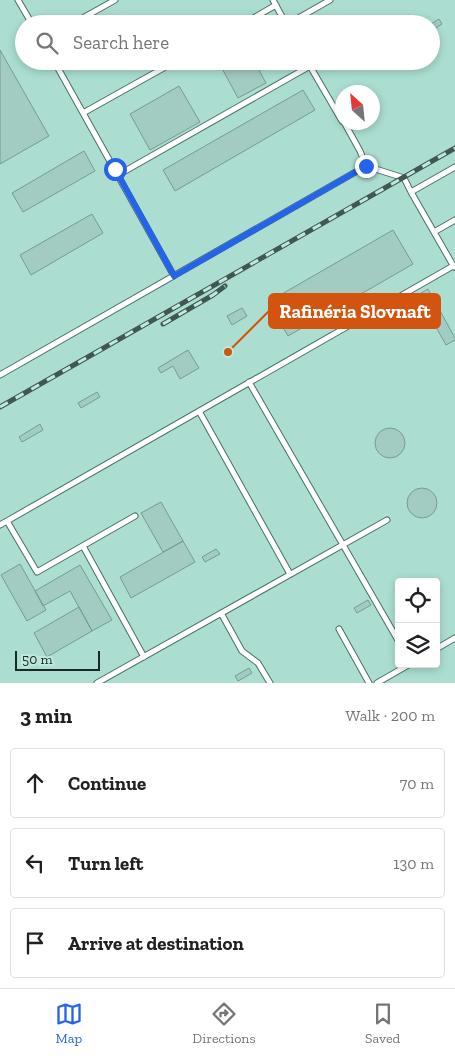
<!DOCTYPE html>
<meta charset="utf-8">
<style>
body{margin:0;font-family:"Zilla Slab",serif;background:#f2f2f2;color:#202124}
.controls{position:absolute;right:15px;bottom:15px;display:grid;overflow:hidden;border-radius:5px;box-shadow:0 2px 8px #0003}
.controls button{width:45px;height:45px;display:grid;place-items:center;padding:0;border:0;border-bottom:1px solid #e0e0e0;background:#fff;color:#202124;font:25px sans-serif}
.compass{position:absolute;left:335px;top:85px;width:45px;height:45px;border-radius:50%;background:#fff;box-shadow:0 2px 8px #0003;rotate:333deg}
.scale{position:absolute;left:15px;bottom:12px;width:85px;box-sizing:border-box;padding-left:5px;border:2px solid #192925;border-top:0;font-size:14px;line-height:18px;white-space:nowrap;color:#192925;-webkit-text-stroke:4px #bfe9de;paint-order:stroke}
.stop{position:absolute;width:15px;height:15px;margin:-11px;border:4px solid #2563eb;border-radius:50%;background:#fff}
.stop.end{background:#2563eb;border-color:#fff;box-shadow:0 1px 5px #0008}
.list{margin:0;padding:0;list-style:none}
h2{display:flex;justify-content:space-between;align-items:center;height:65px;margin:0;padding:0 20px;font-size:21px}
h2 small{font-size:16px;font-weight:400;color:#757577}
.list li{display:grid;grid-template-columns:32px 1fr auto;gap:15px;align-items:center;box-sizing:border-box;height:70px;margin:0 10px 10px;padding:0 10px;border:1px solid #e0e0e0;border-radius:5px}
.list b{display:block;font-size:19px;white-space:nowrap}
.list em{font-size:16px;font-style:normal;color:#757577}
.icon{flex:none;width:28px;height:28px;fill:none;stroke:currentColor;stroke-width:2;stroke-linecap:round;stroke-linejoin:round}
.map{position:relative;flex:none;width:455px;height:683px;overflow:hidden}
.search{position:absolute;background:#fff;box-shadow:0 2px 8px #0003;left:15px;right:15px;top:15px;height:55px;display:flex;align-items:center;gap:12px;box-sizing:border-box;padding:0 18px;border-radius:28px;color:#757577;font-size:19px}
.sheet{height:305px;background:#fff}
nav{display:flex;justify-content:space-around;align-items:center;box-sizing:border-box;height:70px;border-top:1px solid #e0e0e0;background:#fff;font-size:14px;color:#757577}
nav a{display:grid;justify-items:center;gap:2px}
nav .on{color:#2563eb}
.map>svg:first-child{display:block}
</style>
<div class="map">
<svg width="455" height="683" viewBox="0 0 455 683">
<rect width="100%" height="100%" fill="#bfe9de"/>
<path fill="#abded1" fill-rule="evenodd" d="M0,0h455v683h-455zM24,24h407v37h-407zM342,92h30v30h-30zM399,582h37v82h-37z"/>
<path fill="#a2cbc1" stroke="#759c93" d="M439,19l3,5 -8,5 -3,-5z
M0,50l49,86 -49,28z
M218,61h36l12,22 -28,15z
M179,86l21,36 -50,28 -20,-36z
M303,90l12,20 -140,81 -12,-21z
M84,151l11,20 -72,41 -11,-19z
M92,214l11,19 -72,42 -11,-20z
M393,230l20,34 -125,72 -20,-34z
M428,289l27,49v2l-9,5 -28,-50z
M242,308l5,8 -15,9 -5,-9z
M188,350l11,18 -19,11 -7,-13 -12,7 -3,-5z
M97,392l3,5 -19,11 -3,-5z
M40,424l3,6 -21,12 -3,-5z
M375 443a15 15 0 1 1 30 0a15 15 0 1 1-30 0Z
M407 503a15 15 0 1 1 30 0a15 15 0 1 1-30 0Z
M161,502l22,39 -20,11 -22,-39z
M183,541l12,21 -64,36 -11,-21z
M216,549l4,5 -15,8 -3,-5z
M20,564l26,46 -19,11 -26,-46z
M80,565l32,55 -20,11 -22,-40 -27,15 -8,-15z
M368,600l3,5 -14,8 -3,-5z
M79,607l13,24 -45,26 -13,-24z
M249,668l3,5 -14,8 -3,-5z"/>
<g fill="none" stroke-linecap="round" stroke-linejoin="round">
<g stroke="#496f66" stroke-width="7">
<path id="lane" d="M18,0l14,24
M273,0l13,24
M72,24l43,-24
M243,24l33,-19
M288,24l42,-24
M54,61l120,215
M307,61l35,60
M83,113l93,-52
M344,122l16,29 6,15
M118,175l192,-109
M411,192l43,75
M434,232l21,-12
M0,375l366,-209 38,12 7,14 44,-25
M249,382l150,260
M199,411l91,163
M7,521l30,51 98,-56
M0,525l453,-259
M83,546l61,111
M221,613l21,38 16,12 12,20
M339,629l30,54
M436,649l19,-11
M97,683l290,-163
M377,683l33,-19"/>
</g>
<use href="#lane" stroke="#fff" stroke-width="5"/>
<g stroke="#415751" stroke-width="5">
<path id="rail" d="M163,324l50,-29 12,-9
M0,407l455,-259"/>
</g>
<use href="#rail" stroke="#bfe9de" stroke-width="3" stroke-dasharray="9" stroke-linecap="butt"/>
</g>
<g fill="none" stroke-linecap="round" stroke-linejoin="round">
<path stroke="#2563eb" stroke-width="6" d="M115,169l59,107 192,-110"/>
</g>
<path fill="none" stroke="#d3540e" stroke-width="2" d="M228 352L269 311"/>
<circle fill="#d3540e" stroke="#bfe9de" stroke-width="2" cx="228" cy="352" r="5"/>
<rect fill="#d3540e" stroke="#d3540e" stroke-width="2" x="269" y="294" width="171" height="34" rx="5"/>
<g font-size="19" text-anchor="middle" font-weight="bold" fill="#fff">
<text x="355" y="318">Rafinéria Slovnaft</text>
</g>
</svg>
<div class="controls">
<button><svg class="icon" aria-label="locate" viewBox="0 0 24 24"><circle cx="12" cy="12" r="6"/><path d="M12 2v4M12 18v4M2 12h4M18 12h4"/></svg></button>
<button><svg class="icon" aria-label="layers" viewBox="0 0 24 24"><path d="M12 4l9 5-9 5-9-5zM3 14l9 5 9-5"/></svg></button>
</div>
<svg class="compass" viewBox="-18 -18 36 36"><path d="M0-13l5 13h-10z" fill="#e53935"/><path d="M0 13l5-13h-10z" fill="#757577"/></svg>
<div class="scale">50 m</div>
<div class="stop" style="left:115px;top:169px"></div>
<div class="stop end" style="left:366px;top:166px"></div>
<div class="search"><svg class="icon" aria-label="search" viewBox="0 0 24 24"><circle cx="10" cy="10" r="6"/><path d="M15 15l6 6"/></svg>Search here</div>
</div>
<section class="sheet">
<h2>3 min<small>Walk · 200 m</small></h2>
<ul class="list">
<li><svg class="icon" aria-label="ahead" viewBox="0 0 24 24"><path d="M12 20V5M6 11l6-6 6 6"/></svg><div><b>Continue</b></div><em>70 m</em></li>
<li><svg class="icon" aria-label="left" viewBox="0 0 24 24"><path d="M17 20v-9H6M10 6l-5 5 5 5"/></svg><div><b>Turn left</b></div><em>130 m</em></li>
<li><svg class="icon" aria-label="arrive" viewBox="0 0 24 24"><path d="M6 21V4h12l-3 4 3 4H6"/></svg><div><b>Arrive at destination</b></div></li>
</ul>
</section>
<nav>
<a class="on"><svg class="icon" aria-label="map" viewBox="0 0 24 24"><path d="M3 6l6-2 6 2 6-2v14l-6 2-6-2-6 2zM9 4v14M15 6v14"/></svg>Map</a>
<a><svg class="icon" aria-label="directions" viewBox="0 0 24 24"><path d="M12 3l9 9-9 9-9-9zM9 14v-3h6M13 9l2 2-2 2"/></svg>Directions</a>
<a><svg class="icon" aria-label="saved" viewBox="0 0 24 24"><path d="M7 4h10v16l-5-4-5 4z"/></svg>Saved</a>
</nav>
